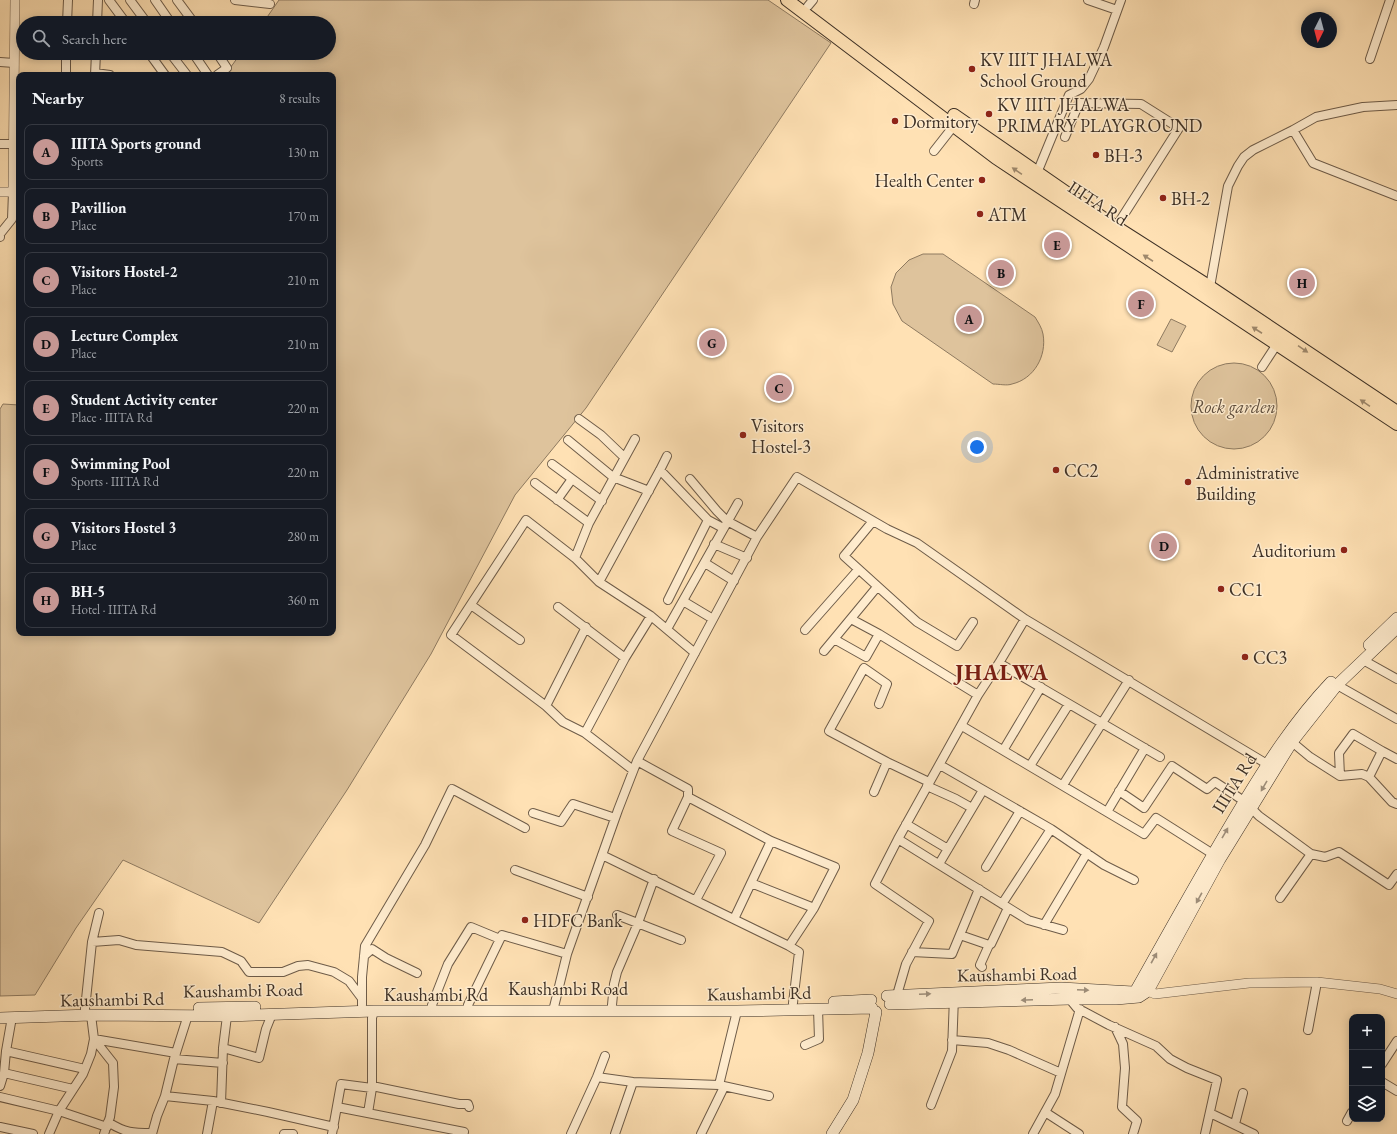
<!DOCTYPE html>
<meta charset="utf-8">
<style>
body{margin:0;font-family:"EB Garamond",serif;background:#20242c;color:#f1f3f6}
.controls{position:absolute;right:12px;bottom:12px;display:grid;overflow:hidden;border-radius:8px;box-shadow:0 2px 10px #0003}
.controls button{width:36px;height:36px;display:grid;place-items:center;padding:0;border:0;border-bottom:1px solid #363941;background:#171b24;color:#f1f3f6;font:20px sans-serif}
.compass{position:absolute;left:1301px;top:12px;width:36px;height:36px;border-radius:50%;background:#171b24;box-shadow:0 2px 10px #0003;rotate:186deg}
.you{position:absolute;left:977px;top:447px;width:14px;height:14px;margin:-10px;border:3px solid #fff;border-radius:50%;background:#1a73e8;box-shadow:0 0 0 6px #1a73e833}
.badge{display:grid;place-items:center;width:26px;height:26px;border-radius:50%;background:#c59692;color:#111;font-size:13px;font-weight:700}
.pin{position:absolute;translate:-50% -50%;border:2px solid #fff;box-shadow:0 1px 4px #0006}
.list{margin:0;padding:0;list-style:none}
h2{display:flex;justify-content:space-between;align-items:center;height:52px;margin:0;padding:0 16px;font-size:17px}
h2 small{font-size:13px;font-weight:400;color:#9ea1a6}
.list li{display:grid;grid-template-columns:26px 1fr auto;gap:12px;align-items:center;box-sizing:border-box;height:56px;margin:0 8px 8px;padding:0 8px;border:1px solid #363941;border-radius:8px}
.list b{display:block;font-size:15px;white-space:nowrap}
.list p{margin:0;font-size:13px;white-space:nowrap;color:#9ea1a6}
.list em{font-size:13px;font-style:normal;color:#9ea1a6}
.icon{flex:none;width:22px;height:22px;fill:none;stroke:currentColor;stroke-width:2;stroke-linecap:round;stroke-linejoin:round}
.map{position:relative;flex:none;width:1397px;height:1134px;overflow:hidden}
.search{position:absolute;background:#171b24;box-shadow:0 2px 10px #0003;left:16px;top:16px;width:320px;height:44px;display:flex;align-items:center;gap:10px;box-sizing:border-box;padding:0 14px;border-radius:22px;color:#9ea1a6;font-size:15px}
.panel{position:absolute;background:#171b24;box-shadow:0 2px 10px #0003;left:16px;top:72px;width:320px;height:564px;border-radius:8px}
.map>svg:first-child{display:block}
</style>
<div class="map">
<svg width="1397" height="1134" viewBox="0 0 1397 1134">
<rect width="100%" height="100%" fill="#ffe1b4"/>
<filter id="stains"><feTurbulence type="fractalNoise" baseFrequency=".005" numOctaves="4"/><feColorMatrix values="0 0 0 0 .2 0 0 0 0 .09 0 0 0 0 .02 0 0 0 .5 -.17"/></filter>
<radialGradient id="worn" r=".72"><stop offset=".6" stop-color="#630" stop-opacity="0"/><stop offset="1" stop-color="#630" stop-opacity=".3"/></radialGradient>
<path fill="#dec39c" stroke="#8e7a60" d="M279,0h489l63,43 -245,365 -71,87 -84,159 -84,136 -88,133 -136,-63 -47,68 -41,67 -35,1v-587l3,-5 16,1v228h314v-558h-108l16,-22h88v-30h-66z
M923,254h20l92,63c3,5 7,11 8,17 4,22 -9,45 -31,50 -5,2 -13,0 -19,0l-91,-63 -9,-17 -2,-17 5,-14 13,-13z
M1171,319l15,7 -14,26 -15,-7z
M1191 406a43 43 0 1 1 86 0a43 43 0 1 1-86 0Z"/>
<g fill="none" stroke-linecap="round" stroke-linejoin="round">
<g stroke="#6e5c49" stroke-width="10">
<path id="minor" d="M109,0l17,23
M130,0l17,23
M155,0l16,23
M177,0l17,23
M235,0l35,4
M1088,0l29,10
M974,4l1,-4
M808,6l5,-6
M67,23l1,-23
M97,23l1,-23
M149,53l16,22
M170,53l17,22
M193,53l15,22
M217,53l10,15 -10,7
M1370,59l20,-59
M0,62l14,1
M95,73l15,2
M66,75v-22
M95,75l1,-22
M1293,130l23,-13 47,-10 34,-2
M1065,137l14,-34 62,1 38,24 -63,99
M0,144h13
M934,151l22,-28
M1037,173l32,-78 12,-6 8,-10 15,-32 17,-47
M0,237v-3l12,-15 1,-27
M1210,287l18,-101 10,-20 6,-9 9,-7 40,-20 20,33 84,33
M1262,367l17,-26
M579,419l22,16 23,22
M568,440l45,37 36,14
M552,464l50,37
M660,470l48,50 -40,80
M690,479l27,32 10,10 30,16
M535,483l54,40
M557,500l15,-21
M708,520l15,8
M873,521l-29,35 73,66 40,24 16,-24
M714,544l33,14
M575,558l14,-35 46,-84
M705,563l29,18
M599,582l61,-112 7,-14
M683,601l30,18
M471,605l49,35
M558,607l67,51
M851,619l28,15
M667,629l71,-126
M805,630l53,-60
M834,639l43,-52
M824,651l10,-12 32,18 13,-23 99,61
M1363,660l34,19
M999,663l161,94
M1337,685l60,34
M879,704l8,-20 -23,-16 -35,63 58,31 42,20
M546,706l40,-79
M962,726l182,108 12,-16 60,38
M585,733l40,-75 26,-42
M1292,742l18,15 30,19 22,-2 7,3 23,25 5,2
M1004,749l37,-62
M1382,751l15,8
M637,761l51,28v8l83,44 64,26 -21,41 -25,38
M940,765l111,64 53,36 30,15
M1030,766l39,-62
M633,770l-48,-37 -22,-11 -17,-16 -95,-71 75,-115 49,38 24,24 52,34 44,37
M1340,776l-1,-23 14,-19 29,17 -13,26
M1063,785l66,-105
M927,786l29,13 16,9
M1119,791l25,17 28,-42 35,23 8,-7 29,19 15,15 52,38 -31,44
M874,792l13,-30
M688,797l-16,34 49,22 -25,47
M1107,812l38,-64
M533,813l28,9 12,-18 42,14
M906,824l42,25
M898,839l130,81 35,10
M1311,854l14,3 14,-5 50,33 8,-11
M602,855l187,91 10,6 -6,51
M939,864l44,-74
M986,867l34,-56
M515,870l73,27
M751,883l63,25
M1002,904l49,-75
M617,915l64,25
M734,919l37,-78
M1044,925l43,-72
M960,935l29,10
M92,942l27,-2 17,5 86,7 19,9 8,11h34l15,-6 10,-1 26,7 15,9 12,16
M912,952l40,2 27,-65
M364,956l8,-7 14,9 31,15
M982,967l-2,-2 9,-20 2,-1 17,-36 3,2
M897,995l9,-31 23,-43 -54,-37 23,-45 80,-144 21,-32 26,-44
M1068,997l9,11 32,17 47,21 14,13 17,9 30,12 -12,54
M362,1005v-28l3,-31 60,-101 27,-56 73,39
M432,1005l16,-41 23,-37 29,12
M468,1005l34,-70 65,19
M612,1005l2,-21 3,-12 21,-49 16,-44
M85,1009l7,-67 7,-29
M553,1011l14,-57 51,-144 19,-49 120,-224 40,-60 90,52 30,14 108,76 247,148
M1115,1027l8,17 2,24 -3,39 15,14 -4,13
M1308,1030l9,-48
M94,1039l19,24 1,24 -4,30 -6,17
M94,1039l82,14
M952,1040l36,3 21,7 52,23
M805,1045l14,-6 -1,-30
M223,1048l36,10 7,-29 6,-15
M6,1051l79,18
M174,1059l49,4
M1382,1064l15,-23
M4,1073l69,16
M597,1077l36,5 86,3 50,11
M1382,1082l15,9
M0,1086l4,-13 2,-22 6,-34
M165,1096l9,-37 14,-44
M0,1097l59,14 48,16
M221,1103l2,-55 4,-32
M931,1105l21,-54 2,-54
M337,1107l127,25
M1045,1112l34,22
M368,1113l4,-25v-70l2,-7
M1210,1113l44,21
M1347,1121l5,-9
M108,1122c17,11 25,11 44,11
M1235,1124l8,-31
M0,1127l33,7
M49,1134l10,-23 24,-37 8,-20 3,-15 -3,-24
M152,1134l5,-18 8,-20 48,5 55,11 66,15
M207,1134l6,-33
M284,1134h9
M332,1134l9,-50 31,4v-2l87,18h9l1,3
M571,1134l26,-57 8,-21
M615,1134l18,-52
M701,1134l23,-47 -5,-2 18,-74
M1033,1134l22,-40 25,-85"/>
</g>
<g stroke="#6e5c49" stroke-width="10">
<path id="tertiary" d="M0,192h13l2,-192
M1148,991l7,3 94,-11 68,-1 63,7 17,5"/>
</g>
<g stroke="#3d3025" stroke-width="12">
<path id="secondary" d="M1369,645l28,-27
M1135,992c34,-61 68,-122 104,-182 27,-45 55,-89 92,-128
M887,996l174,-8 72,4
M834,1002l37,-2
M890,1004l180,-5h46l23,-2 9,-6 72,-132 72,-117 45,-57 60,-57
M199,1008l56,-1
M0,1018l91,-3 136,1 147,-5h363l135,-3
M832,1134l21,-34 15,-47 8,-41"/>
</g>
<g stroke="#3d3025" stroke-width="14">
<path id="primary" d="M787,0l209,158 401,266
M954,115l162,112 91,58 190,127"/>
</g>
<use href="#minor" stroke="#ffecce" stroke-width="8"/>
<use href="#tertiary" stroke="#ffecce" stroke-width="9"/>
<use href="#secondary" stroke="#ffecce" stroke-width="11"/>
<use href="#primary" stroke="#ffe1b4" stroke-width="12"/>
</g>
<defs><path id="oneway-solid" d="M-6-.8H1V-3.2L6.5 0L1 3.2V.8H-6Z"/></defs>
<g fill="#9e886c">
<use href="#oneway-solid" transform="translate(1017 171) rotate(-146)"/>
<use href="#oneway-solid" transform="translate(1148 258) rotate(-147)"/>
<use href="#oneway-solid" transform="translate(1257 330) rotate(-147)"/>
<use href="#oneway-solid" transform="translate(1303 349) rotate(34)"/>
<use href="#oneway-solid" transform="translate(1365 403) rotate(-146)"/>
</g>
<g fill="#9e8e7a">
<use href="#oneway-solid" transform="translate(1264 786) rotate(120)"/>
<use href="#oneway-solid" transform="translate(1225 833) rotate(-60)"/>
<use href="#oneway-solid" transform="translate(1199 898) rotate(119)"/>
<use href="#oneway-solid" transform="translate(1154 958) rotate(-61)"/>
<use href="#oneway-solid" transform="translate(1083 990) rotate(3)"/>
<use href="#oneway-solid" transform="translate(925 994) rotate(-2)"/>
<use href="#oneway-solid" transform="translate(1027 1000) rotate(178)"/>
</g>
<g fill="#8f2418" stroke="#ffecce" stroke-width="1.5">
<circle cx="972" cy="69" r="4"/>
<circle cx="989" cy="114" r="4"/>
<circle cx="895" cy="121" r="4"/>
<circle cx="1096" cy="155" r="4"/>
<circle cx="982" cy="180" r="4"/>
<circle cx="1163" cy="198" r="4"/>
<circle cx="980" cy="214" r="4"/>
<circle cx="743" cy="435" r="4"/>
<circle cx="1056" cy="470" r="4"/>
<circle cx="1188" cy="482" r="4"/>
<circle cx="1344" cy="550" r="4"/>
<circle cx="1221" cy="589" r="4"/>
<circle cx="1245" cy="657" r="4"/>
<circle cx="525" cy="920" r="4"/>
</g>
<g text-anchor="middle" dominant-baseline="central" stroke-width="3" stroke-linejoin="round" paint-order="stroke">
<g font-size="18" fill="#3d3025" stroke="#ffecce" text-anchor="start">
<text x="980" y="59">KV IIIT JHALWA<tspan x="980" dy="21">School Ground</tspan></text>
<text x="997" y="104">KV IIIT JHALWA<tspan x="997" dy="21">PRIMARY PLAYGROUND</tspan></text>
<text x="903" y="121">Dormitory</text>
<text x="1104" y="155">BH-3</text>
<text x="974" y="180" text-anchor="end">Health Center</text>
<text x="1171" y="198">BH-2</text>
<text x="988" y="214">ATM</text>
<text x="751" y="425">Visitors<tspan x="751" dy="21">Hostel-3</tspan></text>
<text x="1064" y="470">CC2</text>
<text x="1196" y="472">Administrative<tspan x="1196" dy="21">Building</tspan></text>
<text x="1336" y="550" text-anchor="end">Auditorium</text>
<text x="1229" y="589">CC1</text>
<text x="1253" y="657">CC3</text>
<text x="533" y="920">HDFC Bank</text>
</g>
<g font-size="18" fill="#3d3025" stroke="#ffecce">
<text transform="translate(1098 203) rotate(33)">IIITA Rd</text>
<text transform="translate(1234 783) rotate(-58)">IIITA Rd</text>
<text transform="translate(1017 974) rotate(-1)">Kaushambi Road</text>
<text x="568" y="988">Kaushambi Road</text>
<text transform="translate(243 990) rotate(-1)">Kaushambi Road</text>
<text transform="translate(759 993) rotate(-1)">Kaushambi Rd</text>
<text x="436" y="994">Kaushambi Rd</text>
<text transform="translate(112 999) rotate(-1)">Kaushambi Rd</text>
</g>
<g font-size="18" font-style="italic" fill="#5d4d3d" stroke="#ffecce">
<text x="1234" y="406">Rock garden</text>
</g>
<g font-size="22" font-weight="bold" letter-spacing="1" fill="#7a1f14" stroke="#ffecce">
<text x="1002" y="672">JHALWA</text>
</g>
</g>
<rect width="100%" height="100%" filter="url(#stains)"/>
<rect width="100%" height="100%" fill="url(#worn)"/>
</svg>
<div class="controls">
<button>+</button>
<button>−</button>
<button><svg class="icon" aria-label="layers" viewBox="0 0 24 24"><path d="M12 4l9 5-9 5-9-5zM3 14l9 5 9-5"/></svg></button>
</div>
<svg class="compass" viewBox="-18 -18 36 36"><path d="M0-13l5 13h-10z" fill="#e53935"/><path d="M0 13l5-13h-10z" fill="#9ea1a6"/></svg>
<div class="you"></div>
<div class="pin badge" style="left:969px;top:319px">A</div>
<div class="pin badge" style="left:1001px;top:273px">B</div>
<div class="pin badge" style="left:779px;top:388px">C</div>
<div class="pin badge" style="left:1164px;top:546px">D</div>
<div class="pin badge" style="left:1057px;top:245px">E</div>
<div class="pin badge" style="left:1141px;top:304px">F</div>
<div class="pin badge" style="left:712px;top:343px">G</div>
<div class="pin badge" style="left:1302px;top:283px">H</div>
<div class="search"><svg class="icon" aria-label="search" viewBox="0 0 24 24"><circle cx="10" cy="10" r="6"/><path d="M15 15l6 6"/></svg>Search here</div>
<section class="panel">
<h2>Nearby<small>8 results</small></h2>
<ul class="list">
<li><span class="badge">A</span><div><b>IIITA Sports ground</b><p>Sports</p></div><em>130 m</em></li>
<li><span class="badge">B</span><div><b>Pavillion</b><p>Place</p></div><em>170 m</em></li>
<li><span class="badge">C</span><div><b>Visitors Hostel-2</b><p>Place</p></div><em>210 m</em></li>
<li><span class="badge">D</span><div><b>Lecture Complex</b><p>Place</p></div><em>210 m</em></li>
<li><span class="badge">E</span><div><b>Student Activity center</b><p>Place · IIITA Rd</p></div><em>220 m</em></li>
<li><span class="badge">F</span><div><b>Swimming Pool</b><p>Sports · IIITA Rd</p></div><em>220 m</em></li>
<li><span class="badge">G</span><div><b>Visitors Hostel 3</b><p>Place</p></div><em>280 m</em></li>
<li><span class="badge">H</span><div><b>BH-5</b><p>Hotel · IIITA Rd</p></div><em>360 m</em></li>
</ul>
</section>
</div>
